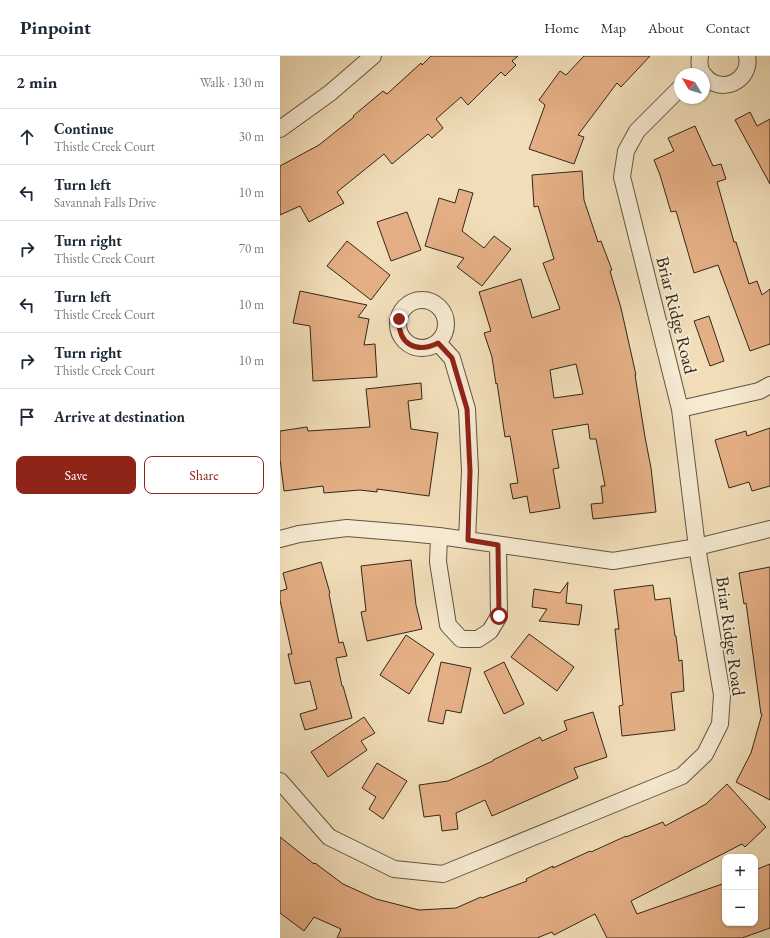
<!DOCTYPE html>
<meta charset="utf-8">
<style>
body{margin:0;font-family:"EB Garamond",serif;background:#f6f6f7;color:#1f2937}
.controls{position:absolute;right:12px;bottom:12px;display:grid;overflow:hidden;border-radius:8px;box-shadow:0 1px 3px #0004}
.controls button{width:36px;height:36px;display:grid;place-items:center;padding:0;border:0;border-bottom:1px solid #e0e1e3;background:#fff;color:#1f2937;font:20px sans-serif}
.compass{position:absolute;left:394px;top:12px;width:36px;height:36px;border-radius:50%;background:#fff;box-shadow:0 1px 3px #0004;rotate:308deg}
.stop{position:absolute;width:12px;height:12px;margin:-9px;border:3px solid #8f2418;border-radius:50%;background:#fff}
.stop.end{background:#8f2418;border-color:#fff;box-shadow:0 1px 4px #0008}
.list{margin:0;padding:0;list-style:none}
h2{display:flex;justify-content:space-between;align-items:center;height:52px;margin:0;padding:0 16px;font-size:17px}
h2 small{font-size:13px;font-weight:400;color:#747a83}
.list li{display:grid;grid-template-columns:26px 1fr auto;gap:12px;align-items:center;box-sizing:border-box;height:56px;padding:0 16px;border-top:1px solid #e0e1e3}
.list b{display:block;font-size:15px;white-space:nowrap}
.list p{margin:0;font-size:13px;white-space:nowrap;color:#747a83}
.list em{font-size:13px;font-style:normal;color:#747a83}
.actions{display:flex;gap:8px;padding:12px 16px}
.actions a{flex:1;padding:9px 0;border:1px solid #8f2418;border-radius:8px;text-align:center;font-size:14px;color:#8f2418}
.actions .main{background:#8f2418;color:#fff}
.icon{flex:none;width:22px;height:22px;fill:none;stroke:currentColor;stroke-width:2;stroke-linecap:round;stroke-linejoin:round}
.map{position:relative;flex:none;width:490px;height:882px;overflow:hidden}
header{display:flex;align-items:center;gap:24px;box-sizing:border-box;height:56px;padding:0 20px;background:#fff;border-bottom:1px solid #e0e1e3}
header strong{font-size:19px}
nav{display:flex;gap:22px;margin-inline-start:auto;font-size:14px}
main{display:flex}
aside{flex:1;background:#fff}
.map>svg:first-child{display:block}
</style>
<header>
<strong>Pinpoint</strong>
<nav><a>Home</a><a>Map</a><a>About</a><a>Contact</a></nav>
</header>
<main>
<aside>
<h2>2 min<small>Walk · 130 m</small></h2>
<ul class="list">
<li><svg class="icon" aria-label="ahead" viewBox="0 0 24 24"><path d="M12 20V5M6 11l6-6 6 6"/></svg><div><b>Continue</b><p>Thistle Creek Court</p></div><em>30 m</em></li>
<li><svg class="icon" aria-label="left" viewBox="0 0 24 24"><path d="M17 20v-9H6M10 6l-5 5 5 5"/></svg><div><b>Turn left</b><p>Savannah Falls Drive</p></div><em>10 m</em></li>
<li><svg class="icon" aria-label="right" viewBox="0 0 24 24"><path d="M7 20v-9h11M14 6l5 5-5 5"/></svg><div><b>Turn right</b><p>Thistle Creek Court</p></div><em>70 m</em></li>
<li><svg class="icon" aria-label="left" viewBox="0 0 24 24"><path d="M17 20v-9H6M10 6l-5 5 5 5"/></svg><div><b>Turn left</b><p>Thistle Creek Court</p></div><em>10 m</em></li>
<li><svg class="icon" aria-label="right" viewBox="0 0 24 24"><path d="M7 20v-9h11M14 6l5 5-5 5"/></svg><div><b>Turn right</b><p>Thistle Creek Court</p></div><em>10 m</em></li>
<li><svg class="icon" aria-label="arrive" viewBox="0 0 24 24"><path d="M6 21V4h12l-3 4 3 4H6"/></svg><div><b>Arrive at destination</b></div></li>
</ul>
<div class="actions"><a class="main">Save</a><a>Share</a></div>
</aside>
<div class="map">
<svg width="490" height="882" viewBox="0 0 490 882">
<rect width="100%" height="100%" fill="#f1deb9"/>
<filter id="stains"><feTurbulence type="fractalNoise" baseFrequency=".005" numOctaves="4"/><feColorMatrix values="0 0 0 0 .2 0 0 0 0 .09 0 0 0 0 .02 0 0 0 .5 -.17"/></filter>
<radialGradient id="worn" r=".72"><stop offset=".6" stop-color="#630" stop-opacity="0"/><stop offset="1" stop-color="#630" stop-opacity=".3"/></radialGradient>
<path fill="#e5af85" stroke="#32271a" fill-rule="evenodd" d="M151,0h87l-6,5 4,4 -11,11 -4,-4 -33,33 -7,-8 -25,22 7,9 -11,10 -4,-4 -36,30 -8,-10 -47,38 7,11 -35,19 -9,-16 -20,9v-49l39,-21 35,-28 -1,-1 30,-25 4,3 34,-31 1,2z
M304,0h66l-29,31 -4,-4 -39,52 6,2 -10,27 -45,-15 16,-44 -6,-5 21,-29 6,4z
M470,56l7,14 13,-7v65l-35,-64z
M415,70l18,40 8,-2 5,15 -9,3 17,60h2l13,42 8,-3 5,14 8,-6v55l-20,7 -32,-86 -24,8 -18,-62 -5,1 -11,-37 -6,-15 20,-9 -6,-13z
M302,115l2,29 14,42 3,-1 11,29 -2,1 11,37 15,67h-1l10,62 6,31 5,44 -63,7 -2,-15 12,-1 -2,-17h4l-9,-47h-6l-2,-15 -36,6 7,38 -6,1 7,39 -30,5 -3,-17 -14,3 -3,-15 8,-1 -8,-47 -5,1 -8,-54 -1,1 -4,-27 -8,-24 7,-2 -12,-39 42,-13 11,39 28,-9 -17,-46 11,-4 -16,-53 -4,1 -2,-32zM296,308l7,30 -29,4 -4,-28z
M179,133l14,4 -11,38 22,17 10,-12 17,13 -29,37 -25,-19 7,-9 -39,-12 14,-48 16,5z
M127,156l14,38 -30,11 -14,-39z
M67,185l43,34 -19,25 -44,-34z
M20,235l67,14 -9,12 11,2 -5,26 11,-1 2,33 -64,4 -3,-55 -17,-3z
M429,260l15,45 -14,5 -16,-45z
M141,327l1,16 -14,2 3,28 27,4 -9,63 -52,-7v3l-17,-2 -36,3 -1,-7 -39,5 -4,-32v-28l27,-4 1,4 62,-4 -4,-38z
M490,372v58l-18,5 -3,-9 -20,6 -14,-48 31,-9 1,5z
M131,504l5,45 6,24 -55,12 -6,-29 5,-1 -5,-45z
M41,506l9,31 -1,1 10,49 4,-1 4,14 -11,2 6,28h1l9,32 -47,12 -5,-16 17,-5 -7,-28 -15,3 -7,-30h4l-12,-54v-9l7,-2 -4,-16z
M490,511v233l-34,-18 15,-29 11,-39h-1l-15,-111 -2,1 -5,-31z
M288,526l-2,21 16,2 -3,20 -40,-4 8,-12 -15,-2 2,-18 26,4z
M373,529l2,15 15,-2 5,38h1l3,25 3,-1 2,31 -13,2 4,37 -53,6 -3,-30 4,-1 -8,-76h4l-5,-39z
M249,578l45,33 -17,24 -46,-34z
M126,579l28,19 -25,40 -29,-19z
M161,606l30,6 -10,45 -15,-3 -3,14 -15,-3z
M224,606l20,42 -20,10 -20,-42z
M313,656l14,45 -33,11 4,10 -86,38 -7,-16 -29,13 2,16 -16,2 -2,-16 -16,2 -5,-32 29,-4 45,-20v-1l47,-23 2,4 25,-11 -3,-9z
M84,661l11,16 -14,8 6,9 -39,27 -17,-25z
M97,707l30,18 -24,38 -14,-10 7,-12 -14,-9z
M447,728l39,43 -21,20 -3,-3 -111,57 6,13 88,-31v40h30v-53l15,-6v64l-28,10h-135l-12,-24 -41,21 -2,-3 -15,6h-200l4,-9 -27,-12 -10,14 -24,-18v-76l34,27 1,-1 28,21 33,15 43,11 37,-2 25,-11 1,1 45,-17 -1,-2 27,-13v2l37,-17 1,1 35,-16v1l37,-15 2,4 41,-22z"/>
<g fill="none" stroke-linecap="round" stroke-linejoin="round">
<g stroke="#625542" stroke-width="18">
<path id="minor" d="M420,0c-1,6 -1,13 3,18
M424,19c16,21 48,6 43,-19
M0,73l50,-36 43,-37
M118 268a24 24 0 1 1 48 0a24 24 0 1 1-48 0Z
M158,287l14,15 15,51 3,62 -3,69
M400,353l79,-18 11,-6
M159,480l-1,26 10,63 13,14h17l12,-8 9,-15 -1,-71
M0,483l19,-5 48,-6 61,5 31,3 174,25 84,-14 73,-18
M0,725l49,56 65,32 49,5 239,-98 23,-22 15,-30 2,-29 -25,-148 -17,-138 -58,-232 4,-26 11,-20 43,-43"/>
</g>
<use href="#minor" stroke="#f6ead2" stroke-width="16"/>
</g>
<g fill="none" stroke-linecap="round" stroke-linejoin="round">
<path stroke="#8f2418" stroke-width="5" d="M119,263c-1,25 17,35 39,24l14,15 15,51 3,62 -2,69 30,5 1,71"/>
</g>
<g text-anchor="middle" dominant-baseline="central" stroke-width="4" stroke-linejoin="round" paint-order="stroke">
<g font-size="18" fill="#32271a" stroke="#f6ead2">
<text transform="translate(397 259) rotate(76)">Briar Ridge Road</text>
<text transform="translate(451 580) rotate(82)">Briar Ridge Road</text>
</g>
</g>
<rect width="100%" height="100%" filter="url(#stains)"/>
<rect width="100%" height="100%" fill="url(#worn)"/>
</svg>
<div class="controls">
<button>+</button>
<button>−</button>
</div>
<svg class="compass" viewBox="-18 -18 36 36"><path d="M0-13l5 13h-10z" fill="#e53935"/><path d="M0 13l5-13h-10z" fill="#747a83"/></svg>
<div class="stop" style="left:219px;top:560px"></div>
<div class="stop end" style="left:119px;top:263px"></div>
</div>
</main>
